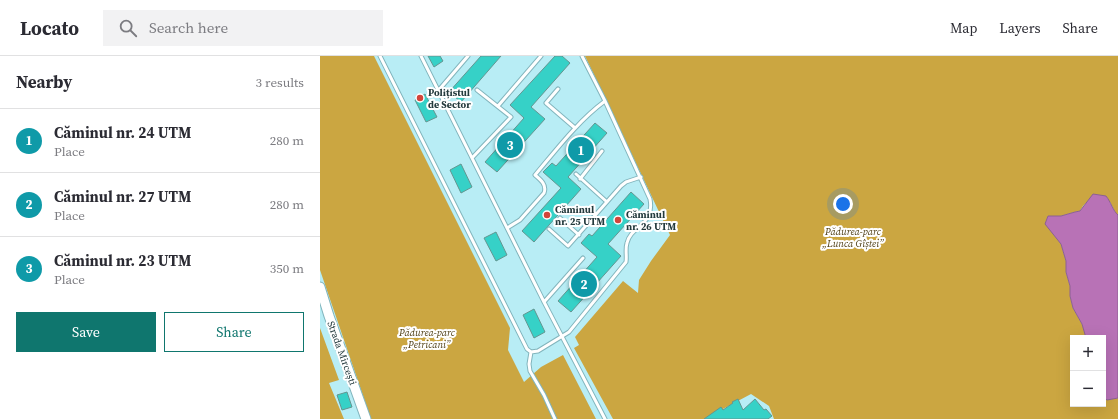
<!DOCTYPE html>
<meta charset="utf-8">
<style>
body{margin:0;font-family:"Source Serif 4",serif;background:#f2f2f3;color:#2b2b33}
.controls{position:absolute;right:12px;bottom:12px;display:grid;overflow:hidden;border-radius:0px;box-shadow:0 4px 16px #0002}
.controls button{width:36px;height:36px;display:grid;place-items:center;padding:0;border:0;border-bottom:1px solid #e1e1e2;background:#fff;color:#2b2b33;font:20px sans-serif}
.you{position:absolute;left:523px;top:148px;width:14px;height:14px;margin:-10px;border:3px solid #fff;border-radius:50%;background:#1a73e8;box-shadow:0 0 0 6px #1a73e833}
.badge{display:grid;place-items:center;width:26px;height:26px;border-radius:50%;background:#0f766e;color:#fff;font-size:13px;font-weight:700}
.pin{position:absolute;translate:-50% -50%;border:2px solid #fff;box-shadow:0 1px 4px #0006}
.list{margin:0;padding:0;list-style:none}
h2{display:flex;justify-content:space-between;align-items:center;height:52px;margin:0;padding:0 16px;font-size:17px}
h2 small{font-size:13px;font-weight:400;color:#7c7c81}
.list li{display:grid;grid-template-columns:26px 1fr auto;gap:12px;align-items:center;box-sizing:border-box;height:64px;padding:0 16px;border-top:1px solid #e1e1e2}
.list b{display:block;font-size:15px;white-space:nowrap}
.list p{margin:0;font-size:13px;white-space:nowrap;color:#7c7c81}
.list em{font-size:13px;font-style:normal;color:#7c7c81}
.actions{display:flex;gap:8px;padding:12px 16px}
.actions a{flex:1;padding:9px 0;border:1px solid #0f766e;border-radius:0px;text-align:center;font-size:14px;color:#0f766e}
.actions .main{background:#0f766e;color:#fff}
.icon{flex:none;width:22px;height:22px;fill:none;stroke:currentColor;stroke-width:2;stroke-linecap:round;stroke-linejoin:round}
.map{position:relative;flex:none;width:798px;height:363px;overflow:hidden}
header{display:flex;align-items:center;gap:24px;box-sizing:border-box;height:56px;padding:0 20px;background:#fff;border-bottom:1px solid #e1e1e2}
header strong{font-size:19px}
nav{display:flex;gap:22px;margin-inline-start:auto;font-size:14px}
.search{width:280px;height:36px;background:#f2f2f3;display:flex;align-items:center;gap:10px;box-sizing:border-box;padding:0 14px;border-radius:0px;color:#7c7c81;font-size:15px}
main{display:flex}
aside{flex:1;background:#fff}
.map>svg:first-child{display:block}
</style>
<header>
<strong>Locato</strong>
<div class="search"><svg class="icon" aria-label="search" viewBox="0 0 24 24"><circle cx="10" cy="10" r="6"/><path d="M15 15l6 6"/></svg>Search here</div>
<nav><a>Map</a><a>Layers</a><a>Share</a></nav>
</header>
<main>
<aside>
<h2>Nearby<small>3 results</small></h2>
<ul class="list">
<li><span class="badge" style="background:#0f9aa8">1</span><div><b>Căminul nr. 24 UTM</b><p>Place</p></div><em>280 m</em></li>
<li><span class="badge" style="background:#0f9aa8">2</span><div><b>Căminul nr. 27 UTM</b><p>Place</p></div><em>280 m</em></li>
<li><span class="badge" style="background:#0f9aa8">3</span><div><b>Căminul nr. 23 UTM</b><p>Place</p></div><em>350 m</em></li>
</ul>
<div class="actions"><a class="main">Save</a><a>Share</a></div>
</aside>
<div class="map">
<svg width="798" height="363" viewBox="0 0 798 363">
<rect width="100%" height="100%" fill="#b8edf5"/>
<path fill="#cba641" d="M0,0h54l136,272 -2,22 16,32 17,-15 22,-12 33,64h-225l-51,-149z
M265,0h533v159l-2,-1 -6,-12 -21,-2 -6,6 -3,5 -5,1 -14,4h-13l-2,8 15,20 5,17v11l4,14v10l3,12 9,16 5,13 -14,1v66h30v-7l4,3 11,-2v21h-344l-5,-13 -18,-12 -47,25h-91l-39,-71 5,-3 -4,-8 48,-56 15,12 1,-13 12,-19 19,-26z
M0,272l19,52 -10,3 15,36h-24z"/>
<path fill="#b872b6" stroke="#8c6192" d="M773,138l13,2c5,6 7,15 12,19v183l-11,2 -4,-3v-59h-17l-4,-14 -9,-16 -3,-12v-10l-4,-14v-11l-5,-17 -16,-20 3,-8h13l14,-4 5,-1z"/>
<path fill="#36d1c7" stroke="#639691" d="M108,0h12l3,5 -9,6z
M161,0h20l-40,46 -12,-10z
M235,0h7l8,7 -39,44 14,12 -48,53 -12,-10 39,-44 -14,-13z
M105,38l12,23 -11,5 -11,-22z
M275,67l12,10 -39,44 13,12 -47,53 -12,-11 39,-43 -18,-16 9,-9 4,3z
M141,108l11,23 -11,6 -11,-23z
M311,136l13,12 -36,40 13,12 -50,56 -13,-11 39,-44 -16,-14 8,-9 3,2z
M176,176l11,23 -11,6 -12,-23z
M214,253l11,23 -11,6 -11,-23z
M27,336l5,15 -10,3 -5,-15z
M418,343l5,11 12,-11 9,11 2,-1 6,7 -4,3h-64l17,-12 2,3 10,-7 -1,-1z"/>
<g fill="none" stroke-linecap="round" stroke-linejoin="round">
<g stroke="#82b5bd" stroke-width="5">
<path id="lane" d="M60,0l147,293 4,3 7,-1 31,-19 57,-70c1,-6 -1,-13 1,-19 4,-18 28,-17 23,-44l-45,-98 -23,-45
M101,0l123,246 61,117
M238,33l-12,14 29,25
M118,35l30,-35
M178,50l43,-50
M152,102l39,-41 -34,-27
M256,118l31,28
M260,123l22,-28
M240,162l19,17
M187,172l13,-8 24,-27c3,-8 -3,-13 -9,-18 22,-26 43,-54 70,-74
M229,173l19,17 53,-60 5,-4 15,-5
M224,246l39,-44
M211,296l-2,12 1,7 14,24 11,24"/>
</g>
<g stroke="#82b5bd" stroke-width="11">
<path id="secondary" d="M0,231l9,29 37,103"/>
</g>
<use href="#lane" stroke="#fff" stroke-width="3"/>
<use href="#secondary" stroke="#fff" stroke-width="9"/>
</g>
<g fill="#d2443a" stroke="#fff" stroke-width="1.5">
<circle cx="100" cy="42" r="4"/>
<circle cx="227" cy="159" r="4"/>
<circle cx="298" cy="164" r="4"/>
</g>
<g text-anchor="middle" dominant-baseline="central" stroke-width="4" stroke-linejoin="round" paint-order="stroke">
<g font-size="10" font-weight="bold" fill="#243a3d" stroke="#fff" text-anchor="start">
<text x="108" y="36">Polițistul<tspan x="108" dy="12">de Sector</tspan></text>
<text x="235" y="153">Căminul<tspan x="235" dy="12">nr. 25 UTM</tspan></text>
<text x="306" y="158">Căminul<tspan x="306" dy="12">nr. 26 UTM</tspan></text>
</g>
<g font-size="10" font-style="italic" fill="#524219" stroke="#fff">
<text x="533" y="175">Pădurea-parc<tspan x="533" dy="12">„Lunca Gîștei”</tspan></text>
<text x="107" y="276">Pădurea-parc<tspan x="107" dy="12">„Petricani”</tspan></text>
</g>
<g font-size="10" fill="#243a3d" stroke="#fff">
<text transform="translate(22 297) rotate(70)">Strada Mircești</text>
</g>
</g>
</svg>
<div class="controls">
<button>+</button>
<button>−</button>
</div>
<div class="you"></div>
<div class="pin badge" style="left:261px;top:94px;background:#0f9aa8">1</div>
<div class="pin badge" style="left:264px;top:228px;background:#0f9aa8">2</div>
<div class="pin badge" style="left:190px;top:89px;background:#0f9aa8">3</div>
</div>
</main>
